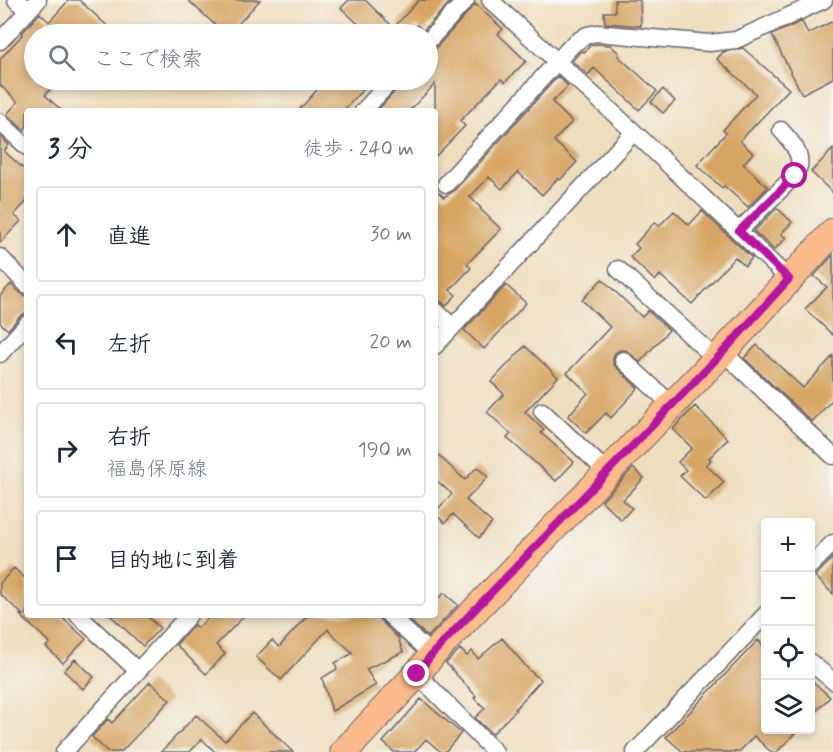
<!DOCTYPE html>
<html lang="ja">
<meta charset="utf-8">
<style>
body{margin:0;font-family:Mynerve,"Klee One",sans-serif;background:#f2f2f3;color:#1f2937}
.controls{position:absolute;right:18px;bottom:18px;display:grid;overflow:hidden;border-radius:6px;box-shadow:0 3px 9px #0003}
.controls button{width:54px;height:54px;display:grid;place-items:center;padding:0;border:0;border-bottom:2px solid #e0e1e3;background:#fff;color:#1f2937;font:30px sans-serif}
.stop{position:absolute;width:18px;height:18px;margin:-14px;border:4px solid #b5179e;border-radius:50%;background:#fff}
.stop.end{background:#b5179e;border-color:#fff;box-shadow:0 2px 6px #0008}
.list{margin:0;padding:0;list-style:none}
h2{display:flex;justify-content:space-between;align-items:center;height:78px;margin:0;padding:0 24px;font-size:26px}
h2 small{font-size:20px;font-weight:400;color:#747a83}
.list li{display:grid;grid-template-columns:39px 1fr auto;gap:18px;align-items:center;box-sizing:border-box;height:96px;margin:0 12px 12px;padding:0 12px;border:2px solid #e0e1e3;border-radius:6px}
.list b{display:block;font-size:22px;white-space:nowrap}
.list p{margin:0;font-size:20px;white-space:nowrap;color:#747a83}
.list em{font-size:20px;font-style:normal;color:#747a83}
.icon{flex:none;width:33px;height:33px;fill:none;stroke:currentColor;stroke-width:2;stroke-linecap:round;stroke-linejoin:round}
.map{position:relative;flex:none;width:833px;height:752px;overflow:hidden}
.search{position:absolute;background:#fff;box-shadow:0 3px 9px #0003;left:24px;top:24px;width:414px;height:66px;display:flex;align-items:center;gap:15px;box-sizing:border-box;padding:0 21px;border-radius:33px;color:#747a83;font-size:22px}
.panel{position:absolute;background:#fff;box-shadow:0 3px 9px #0003;left:24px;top:108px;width:414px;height:510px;border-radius:6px}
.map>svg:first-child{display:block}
</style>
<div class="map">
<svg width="833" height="752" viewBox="0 0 833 752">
<rect width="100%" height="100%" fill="#f6f6f2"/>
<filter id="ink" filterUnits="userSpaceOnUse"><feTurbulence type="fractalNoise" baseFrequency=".0167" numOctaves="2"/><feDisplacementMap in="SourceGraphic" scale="12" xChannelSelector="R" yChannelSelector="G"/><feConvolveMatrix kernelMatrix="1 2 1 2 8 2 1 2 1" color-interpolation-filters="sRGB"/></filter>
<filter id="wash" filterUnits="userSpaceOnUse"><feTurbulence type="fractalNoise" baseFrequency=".008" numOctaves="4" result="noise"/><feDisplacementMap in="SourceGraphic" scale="24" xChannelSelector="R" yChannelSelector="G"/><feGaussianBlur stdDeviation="1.35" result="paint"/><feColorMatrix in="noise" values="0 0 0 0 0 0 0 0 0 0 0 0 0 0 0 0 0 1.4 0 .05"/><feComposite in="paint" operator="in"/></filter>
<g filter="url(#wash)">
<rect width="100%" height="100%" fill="#efdebe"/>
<g id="blocks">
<path fill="#d7a563" d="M69,0h10l37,34h-36l-12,-10 -8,8 3,2h-29v46h25l-14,15 17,16h-35v15l-3,4 -17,-16 11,-12 -18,-17v-26l23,-25 -1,-1 18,-20 9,9z
M188,0h72l-31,34h-4z
M349,0h16l25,24 -10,10h-11l-28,-26z
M419,0h33l-29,31 -6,-6 -9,9 -11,-10z
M615,0h25l1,26 -36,-3 -1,-11h11z
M475,4l28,25 -5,5 28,27 -21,21 -4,-3 -41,42 5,5 -30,31v-73l-26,27h-32l28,-31h23v-23z
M802,21l6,13 25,-13v57l-31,16 -30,-59z
M598,44l12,1 9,8 -1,3 39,35 -18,19 -45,-42 -6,7 -16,-14 8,-9 2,-1 2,1 7,-7z
M743,48l46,41 -49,52 13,12 -10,11 25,23 -20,20 -24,-21 -2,2 -25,-23 29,-32 -3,-3 33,-36 -39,-35 6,-7z
M558,76l10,10 -16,16 20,20 -18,19 23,21 -17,18 -2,-2 -16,17 -24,-23 -16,17 -13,-12 -19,20 11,11 -1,1 21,20 -34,35 4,4 -21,22 6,5 -10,11 -4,-4 -7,-2v-111l9,8 10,-6z
M307,80h65l-29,31h-45l19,-21z
M663,89l12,12 -12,12 -12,-11z
M0,136l9,9 -5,6 23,21v29l-13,14 7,6 -21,22z
M833,149v44l-22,-21z
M777,208l15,14 -11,12 5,4 -12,12 -20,-19z
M674,211l15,14 13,-14 50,47 -7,8 -10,-9 -43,47 -32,-29 -5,6 -25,-24 9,-9 -4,-4 20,-22 4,4z
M833,255v80l-28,-26 22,-22 -13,-11z
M602,279l40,38 6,-6 21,19 -29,32 -14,-12h-6l-5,3 -2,5v5l3,4 22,21 -27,30 -5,-5 -20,20 -18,-17 20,-23 -21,-20 43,-46 -28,-27z
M11,284l8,8 8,5v15l-8,5 -11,13 -8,-7v-27z
M506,285l20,18 -42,46 -20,-19z
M757,345l46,43 30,-32v43l-21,23 -68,-64z
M525,346l33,31 -33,35 19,18 -3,3 33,29 -18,19 -49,-43 4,-4 -24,-22 17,-18 -13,-12z
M695,406l33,33 -19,19 2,2 -5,5 18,17 -18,19 -26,-25 6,-6 -8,-8 14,-14 -19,-19z
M435,452l30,28 12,-13 11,10 -22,23 26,23 -13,15 -26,-24 -8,9 -10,-9v-2l17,-18 -17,-15z
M633,468l11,10 -21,22 9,8 -11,12 -19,-19z
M833,558v36l-18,-18z
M14,568l13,12v35h32l27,24 -23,24 -17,-16 4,-4 -30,-28h3l-23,-21v-11z
M444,593l14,12 -30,32 -24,-22h31v-13z
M110,615h36l14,13 -17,18z
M211,615h34l-29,30 9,9 -19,20 -30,-29 18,-20 4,3z
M308,615h67l23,23 5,14 -37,17 10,16 -44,26 -10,-33 15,-9 -2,-6 18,-10 -24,-22 -1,-2 -47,51 -25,-23 16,-17 7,7z
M502,638l27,32 12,10 -26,29 1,1 -24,24 -17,-16 10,-10 -11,-10 2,-2 -30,-33 14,-14 7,7 5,-5 6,8z
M758,640l7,8v81h34l-22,23h-6l-17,-16 -15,16h-56l-17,-15z
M75,659l19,18 -11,12 -19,-18z
M810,679l20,18 -20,20z
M150,682l20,18 -49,52h-13l-16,-15 16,-18 4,4z
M421,699l40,34 -16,19h-4l-15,-13 -12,13h-20l-11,-10z
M252,713l41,39h-78l-13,-13 -12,13h-29l35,-37 29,26z"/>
</g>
</g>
<g filter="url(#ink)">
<use href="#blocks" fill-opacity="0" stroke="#6a6469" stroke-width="1.5"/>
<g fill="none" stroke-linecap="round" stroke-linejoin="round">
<g stroke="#6a6469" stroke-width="19">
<path id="minor" d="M16,0l12,11
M490,0l144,132 155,147
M0,41l38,-41
M428,41l38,-41
M363,111l29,-31
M0,122l27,25
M446,184l127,-140 14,-9 10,-2 112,10 27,-3 88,-40
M739,231l56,-56c1,-3 3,-6 4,-9 3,-13 -10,-27 -18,-36
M0,257l27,28
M618,269l98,90
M435,310l18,17
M435,346l199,-214
M723,352l110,104
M0,354l27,-30
M623,360l49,45
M542,411l65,61
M810,566l23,-23
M78,615l60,56
M389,615l43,40
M810,662l23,19
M417,674l78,78
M64,752l125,-137
M635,752l131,-138"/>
</g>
<g stroke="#6a6469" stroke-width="29">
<path id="primary" d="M344,752l73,-78 15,-19 291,-303 110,-120"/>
</g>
<use href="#minor" stroke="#fff" stroke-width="16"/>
<use href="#primary" stroke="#fbbb8c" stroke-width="27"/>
</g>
</g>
<g fill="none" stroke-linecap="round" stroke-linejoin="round" filter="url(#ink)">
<path stroke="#b5179e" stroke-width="8" d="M417,674l15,-20 291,-302 66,-73 -50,-48 56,-55"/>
</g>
</svg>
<div class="controls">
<button>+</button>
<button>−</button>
<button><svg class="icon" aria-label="locate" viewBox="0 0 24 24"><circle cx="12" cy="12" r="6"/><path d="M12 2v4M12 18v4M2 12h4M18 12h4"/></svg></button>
<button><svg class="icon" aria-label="layers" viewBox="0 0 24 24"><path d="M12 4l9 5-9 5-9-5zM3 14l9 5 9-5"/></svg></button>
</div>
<div class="stop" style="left:795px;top:176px"></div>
<div class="stop end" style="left:417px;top:674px"></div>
<div class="search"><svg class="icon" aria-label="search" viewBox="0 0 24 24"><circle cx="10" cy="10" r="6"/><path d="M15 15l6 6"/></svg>ここで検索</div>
<section class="panel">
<h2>3 分<small>徒歩 · 240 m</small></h2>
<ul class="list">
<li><svg class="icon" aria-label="ahead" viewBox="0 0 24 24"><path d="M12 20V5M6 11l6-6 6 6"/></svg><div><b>直進</b></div><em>30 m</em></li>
<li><svg class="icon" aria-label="left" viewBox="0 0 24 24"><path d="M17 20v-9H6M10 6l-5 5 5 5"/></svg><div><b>左折</b></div><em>20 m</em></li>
<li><svg class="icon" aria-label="right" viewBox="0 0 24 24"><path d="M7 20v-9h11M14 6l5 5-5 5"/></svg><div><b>右折</b><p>福島保原線</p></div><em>190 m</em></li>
<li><svg class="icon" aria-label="arrive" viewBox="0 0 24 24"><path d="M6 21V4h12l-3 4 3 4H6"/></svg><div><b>目的地に到着</b></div></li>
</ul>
</section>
</div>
